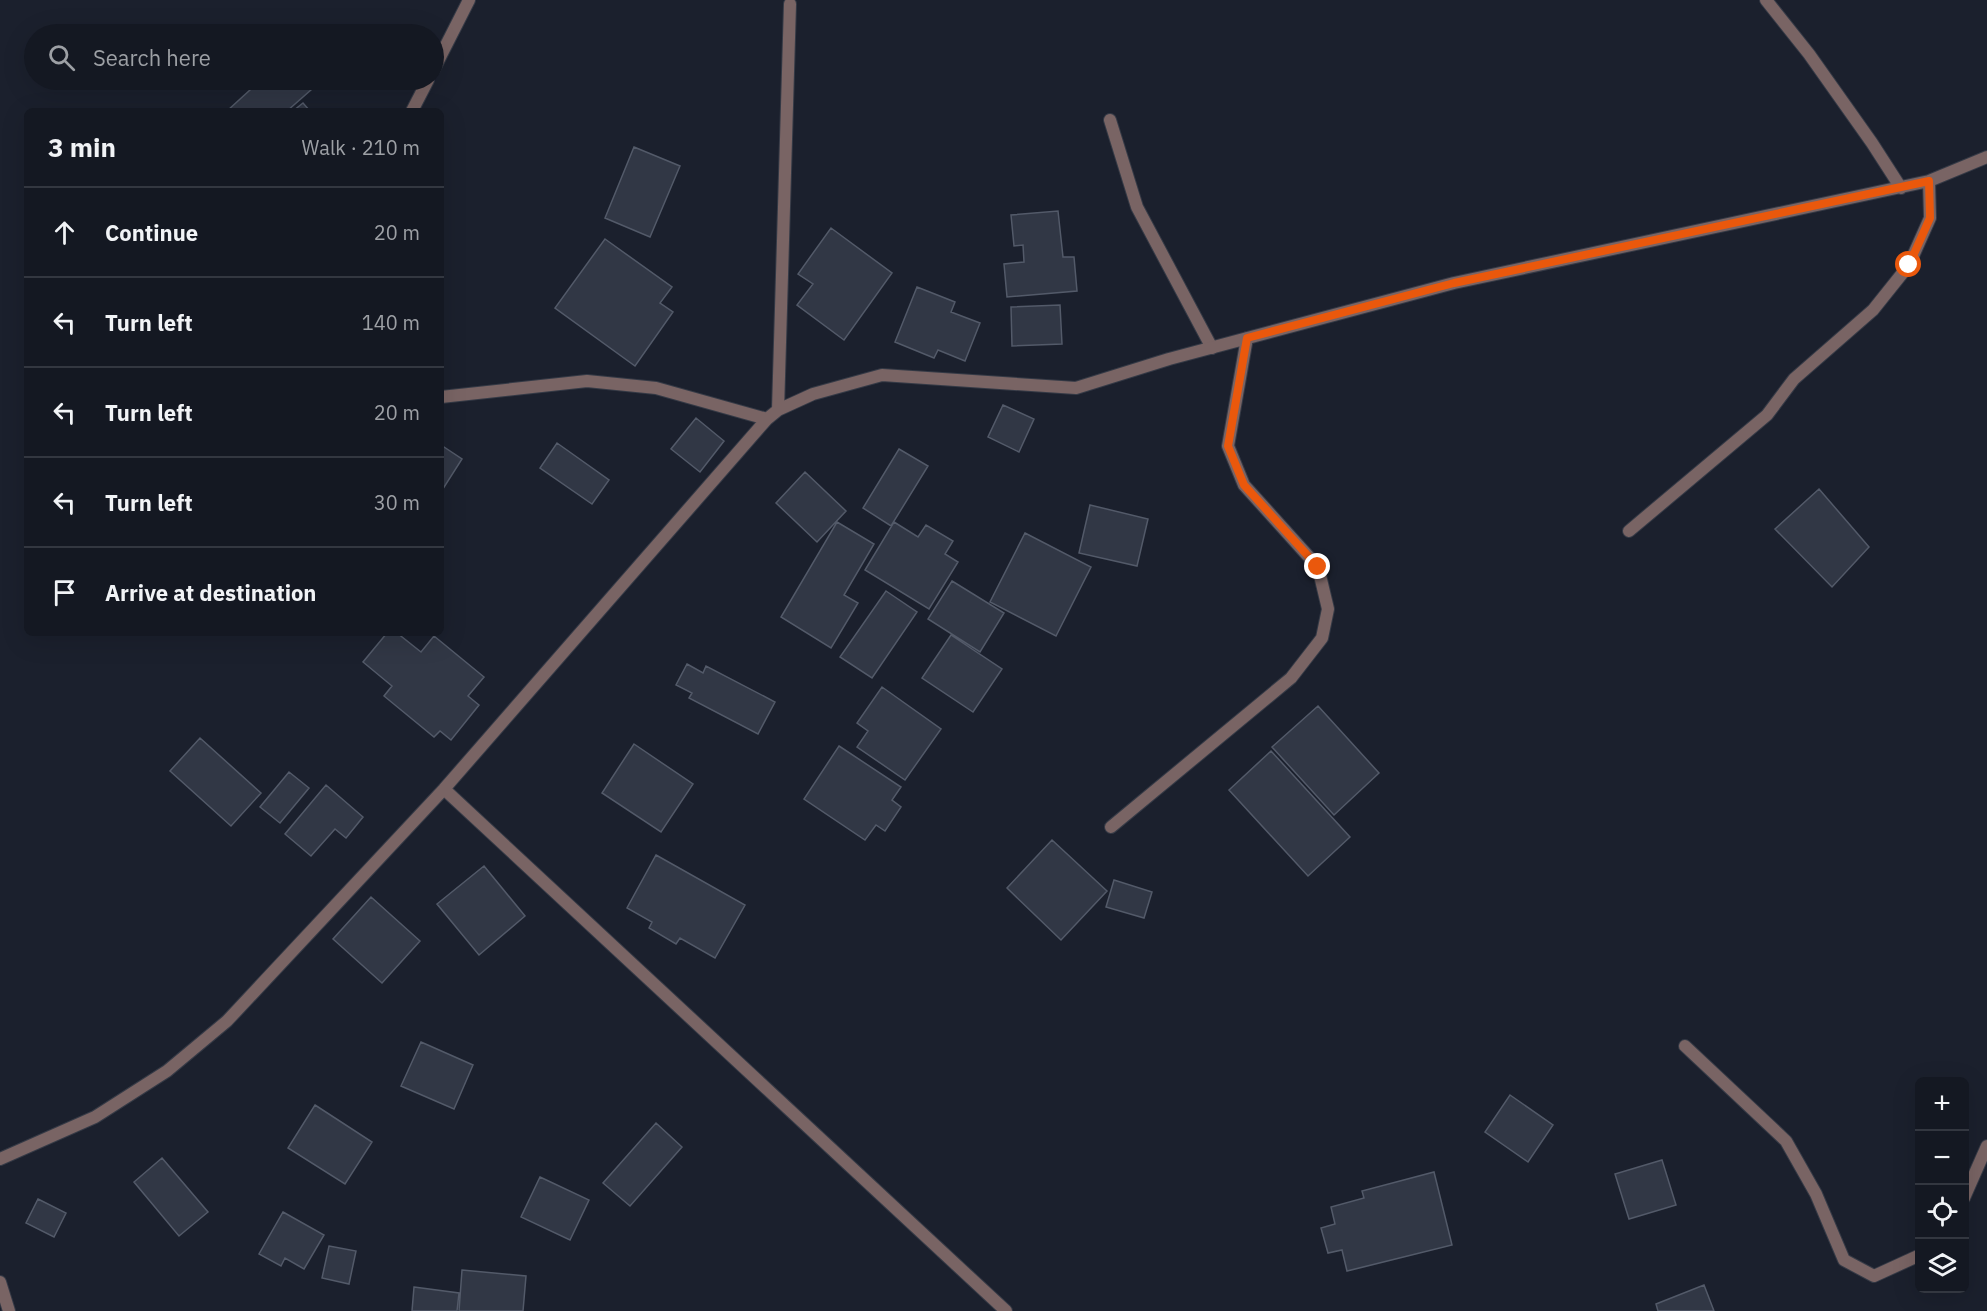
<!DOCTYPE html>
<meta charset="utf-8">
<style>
body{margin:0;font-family:"IBM Plex Sans",sans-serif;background:#21252f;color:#f1f3f6}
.controls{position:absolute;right:18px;bottom:18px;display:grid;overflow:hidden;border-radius:9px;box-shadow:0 6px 24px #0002}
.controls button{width:54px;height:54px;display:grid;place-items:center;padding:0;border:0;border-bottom:2px solid #333740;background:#141822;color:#f1f3f6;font:30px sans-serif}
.stop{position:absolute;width:18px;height:18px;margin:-14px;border:4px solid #ea580c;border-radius:50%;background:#fff}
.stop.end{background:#ea580c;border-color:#fff;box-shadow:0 2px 6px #0008}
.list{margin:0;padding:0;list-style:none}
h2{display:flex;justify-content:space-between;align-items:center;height:78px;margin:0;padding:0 24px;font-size:26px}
h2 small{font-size:20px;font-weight:400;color:#9da0a5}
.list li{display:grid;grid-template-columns:39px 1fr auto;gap:18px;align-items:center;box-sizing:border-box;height:90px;padding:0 24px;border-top:2px solid #333740}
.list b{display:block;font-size:22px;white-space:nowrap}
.list em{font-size:20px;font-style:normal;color:#9da0a5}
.icon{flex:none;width:33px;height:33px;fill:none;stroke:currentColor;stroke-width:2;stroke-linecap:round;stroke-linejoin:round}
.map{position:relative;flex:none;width:1987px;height:1311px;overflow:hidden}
.search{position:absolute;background:#141822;box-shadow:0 6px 24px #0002;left:24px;top:24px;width:420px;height:66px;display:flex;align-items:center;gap:15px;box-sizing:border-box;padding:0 21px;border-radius:33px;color:#9da0a5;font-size:22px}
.panel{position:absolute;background:#141822;box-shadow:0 6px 24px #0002;left:24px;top:108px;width:420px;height:528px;border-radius:9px}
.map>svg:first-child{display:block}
</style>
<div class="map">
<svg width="1987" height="1311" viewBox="0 0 1987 1311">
<rect width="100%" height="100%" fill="#1b202d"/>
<path fill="#313745" stroke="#535a69" stroke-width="1.5" d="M261,80h57l2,2 -33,29h-60z
M303,103l7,8h-17z
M634,147l46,19 -30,71 -45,-19z
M1058,211l5,46h11l3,34 -70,6 -3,-33 20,-2 -1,-17 -9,1 -3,-31z
M831,228l61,45 -48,67 -47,-35 16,-21 -15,-10z
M605,239l67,48 -12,16 13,9 -38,54 -80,-58z
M917,287l38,15 -4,10 29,11 -15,38 -27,-11 -4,8 -39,-16z
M1060,305l2,39 -50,2 -1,-39z
M1003,405l31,14 -15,33 -31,-15z
M696,418l28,23 -24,31 -29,-23z
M557,443l52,37 -17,24 -52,-36z
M441,445l21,14 -21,33z
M899,449l29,17 -37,60 -28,-18z
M805,472l41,39 -29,31 -41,-39z
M1819,489l50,58 -37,40 -57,-58z
M1090,505l58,14 -11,47 -58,-13z
M837,522l37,22 -30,51 14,8 -27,45 -50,-31z
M894,522l24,15 8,-12 27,16 -8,13 13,8 -29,47 -64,-39z
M1025,533l66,34 -35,69 -66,-34z
M952,581l52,32 -24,39 -52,-33z
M886,591l31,21 -45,66 -32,-21z
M387,633h10l24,19 13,-16 50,41 -16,19 11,9 -28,35 -11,-9 -6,6 -50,-41 8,-10 -29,-24z
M951,635l51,34 -29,43 -51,-34z
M687,664l16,9 3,-7 69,36 -17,32 -69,-36 3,-5 -16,-8z
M882,687l59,42 -36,51 -48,-33 11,-16 -11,-8z
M1318,706l61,67 -45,42 -62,-68z
M200,738l61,55 -30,33 -61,-55z
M634,744l59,40 -32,48 -59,-39z
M839,746l62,41 -9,13 9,7 -16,24 -9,-6 -11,15 -61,-41z
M1271,751l79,86 -42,39 -79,-86z
M289,772l20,16 -29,35 -20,-16z
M326,785l37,32 -17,21 -11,-9 -24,27 -26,-22z
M1052,840l55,51 -46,49 -54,-52z
M656,855l89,50 -30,53 -35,-20 -4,6 -27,-16 3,-6 -25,-14z
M484,866l41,50 -46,39 -42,-51z
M1114,880l38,12 -8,26 -38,-11z
M371,897l49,44 -38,42 -49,-44z
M421,1042l52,23 -19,44 -53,-23z
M1510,1095l43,30 -25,37 -43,-30z
M315,1105l57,37 -27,42 -57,-36z
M656,1123l26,24 -52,59 -27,-23z
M162,1158l46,54 -29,24 -45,-54z
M1662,1160l14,45 -47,14 -14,-45z
M1434,1172l18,73 -105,26 -5,-21 -14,3 -7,-25 14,-4 -4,-17 33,-9 -2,-7z
M540,1177l49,23 -19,40 -49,-23z
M38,1199l28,14 -12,24 -28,-14z
M283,1212l41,23 -20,34 -19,-11 -4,8 -22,-12z
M329,1246l27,5 -7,33 -27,-6z
M462,1270l64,6 -3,35h-64z
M1704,1285l10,26h-56l-2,-7z
M414,1287l45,6 -2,18h-45z"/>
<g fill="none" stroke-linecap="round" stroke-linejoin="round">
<g stroke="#353a46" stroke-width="14">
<path id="lane" d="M1110,120l27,87 75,141"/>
</g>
<g stroke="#353a46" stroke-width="14">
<path id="street" d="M1766,0l43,54 63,89 29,45
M434,69l35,-69
M412,111l16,-31
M441,397l146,-16 69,7 111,31
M778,410l12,-406
M1629,531l138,-116 27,-36 79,-69 36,-45 21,-47 -1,-37
M444,789l562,522
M1111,827l180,-149 31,-40 6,-29 -10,-42 -74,-82 -16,-39 19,-108
M1685,1046l101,95 30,53 28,66 30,16 46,-21
M0,1159l95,-42 72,-46 60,-50 217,-232 323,-370 11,-9 35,-16 69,-19 194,13 93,-29 285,-76 475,-102 58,-24
M1964,1198l23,-52
M0,1282l9,29"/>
</g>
<use href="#lane" stroke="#796464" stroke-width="12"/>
<use href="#street" stroke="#796464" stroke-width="12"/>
</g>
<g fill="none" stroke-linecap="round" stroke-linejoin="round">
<path stroke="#ea580c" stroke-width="8" d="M1318,567l-74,-82 -16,-39 19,-108 207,-55 475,-102 1,37 -21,47"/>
</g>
</svg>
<div class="controls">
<button>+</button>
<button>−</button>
<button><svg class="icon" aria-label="locate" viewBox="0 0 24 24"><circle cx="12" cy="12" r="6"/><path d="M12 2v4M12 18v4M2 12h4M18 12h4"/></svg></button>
<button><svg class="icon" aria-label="layers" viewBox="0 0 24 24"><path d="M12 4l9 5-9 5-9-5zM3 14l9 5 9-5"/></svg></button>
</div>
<div class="stop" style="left:1909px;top:265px"></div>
<div class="stop end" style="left:1318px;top:567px"></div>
<div class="search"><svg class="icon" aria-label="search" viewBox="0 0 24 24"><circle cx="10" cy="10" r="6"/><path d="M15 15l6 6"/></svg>Search here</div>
<section class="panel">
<h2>3 min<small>Walk · 210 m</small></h2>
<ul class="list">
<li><svg class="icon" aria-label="ahead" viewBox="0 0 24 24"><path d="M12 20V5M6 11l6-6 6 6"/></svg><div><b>Continue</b></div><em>20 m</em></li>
<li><svg class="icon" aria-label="left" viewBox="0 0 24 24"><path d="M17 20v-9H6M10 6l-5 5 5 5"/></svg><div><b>Turn left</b></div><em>140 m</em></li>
<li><svg class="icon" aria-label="left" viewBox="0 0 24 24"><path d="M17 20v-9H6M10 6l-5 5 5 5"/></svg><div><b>Turn left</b></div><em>20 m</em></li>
<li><svg class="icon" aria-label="left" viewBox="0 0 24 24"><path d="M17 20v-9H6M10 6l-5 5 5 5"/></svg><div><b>Turn left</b></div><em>30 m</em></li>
<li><svg class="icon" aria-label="arrive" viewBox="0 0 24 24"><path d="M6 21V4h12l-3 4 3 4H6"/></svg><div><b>Arrive at destination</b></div></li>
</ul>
</section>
</div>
